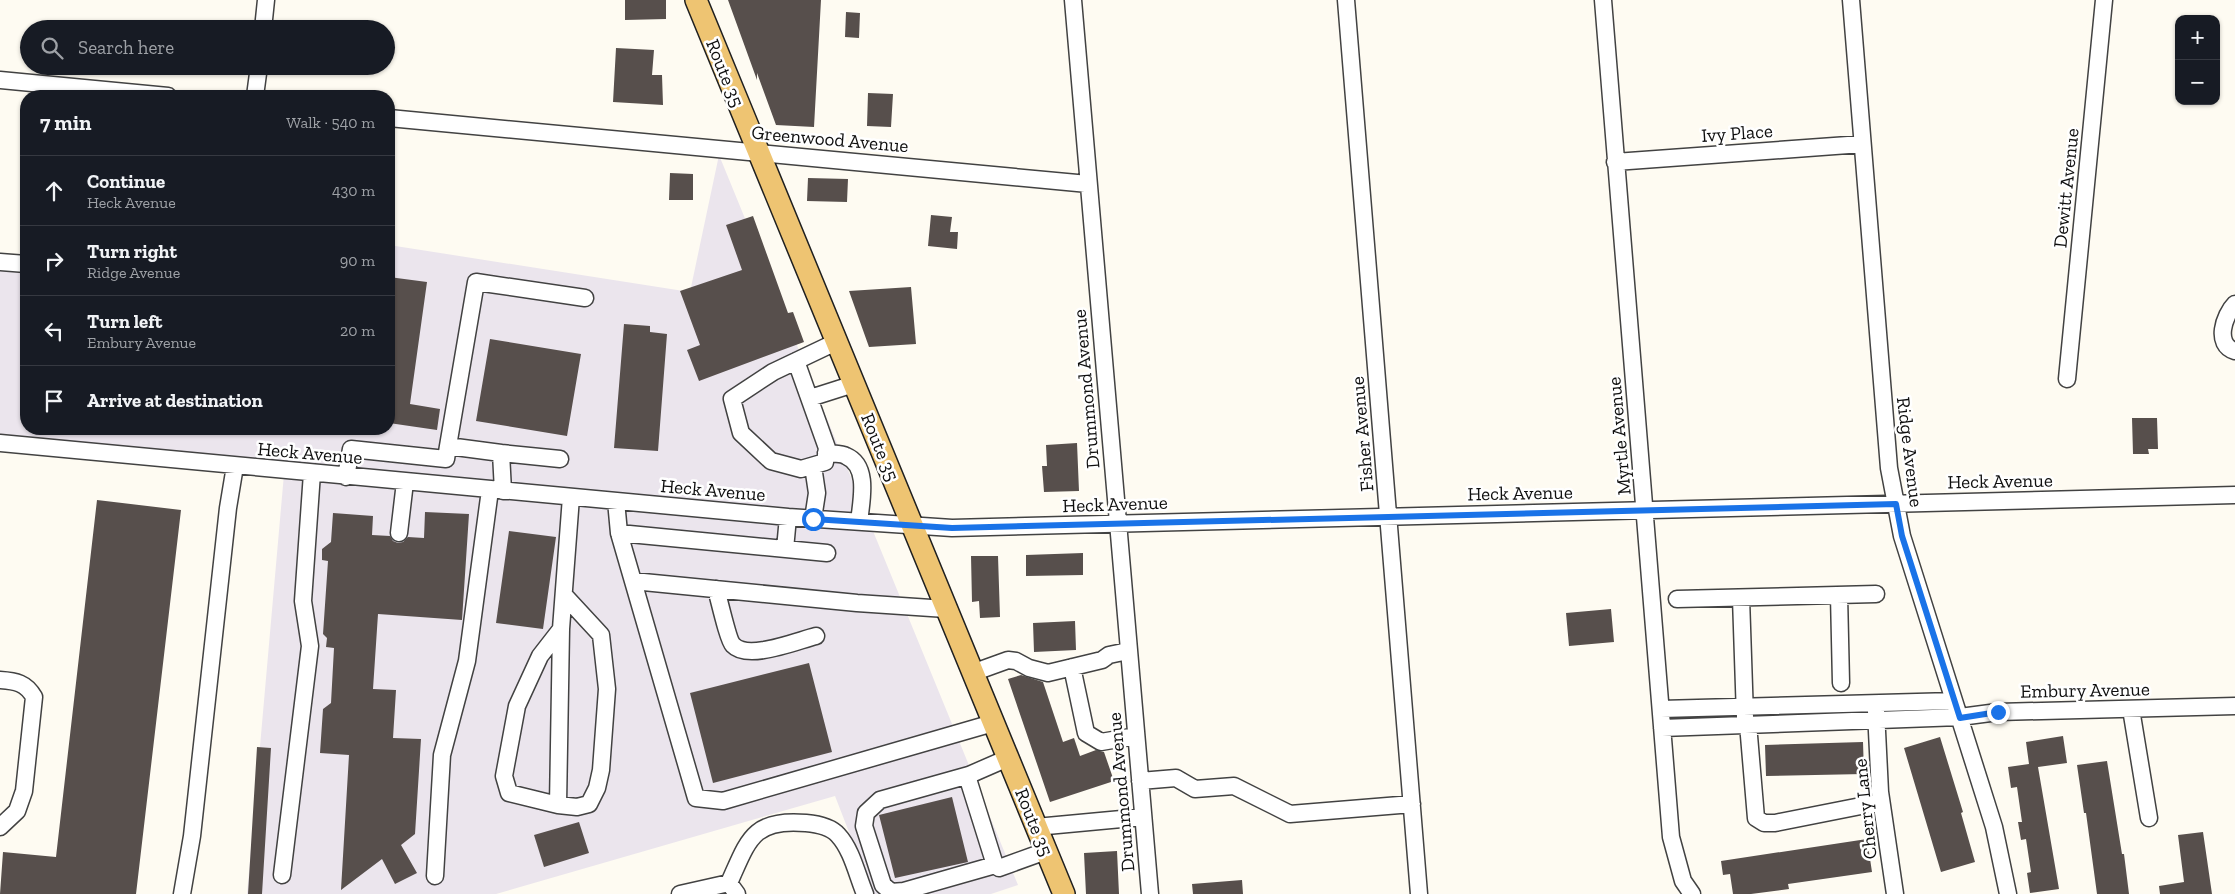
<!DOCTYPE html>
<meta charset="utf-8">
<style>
body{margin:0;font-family:"Zilla Slab",serif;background:#20242c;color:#f1f3f6}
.controls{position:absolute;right:15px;top:15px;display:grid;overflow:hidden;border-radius:10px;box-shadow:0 1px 4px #0004}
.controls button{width:45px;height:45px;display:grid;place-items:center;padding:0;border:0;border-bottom:1px solid #363941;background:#171b24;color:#f1f3f6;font:25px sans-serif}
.stop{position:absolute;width:15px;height:15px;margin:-11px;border:4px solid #1a73e8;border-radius:50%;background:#fff}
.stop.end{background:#1a73e8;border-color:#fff;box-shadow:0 1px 5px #0008}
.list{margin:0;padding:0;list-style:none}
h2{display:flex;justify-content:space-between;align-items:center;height:65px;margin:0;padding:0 20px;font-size:21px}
h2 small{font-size:16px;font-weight:400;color:#9ea1a6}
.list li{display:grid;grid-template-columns:32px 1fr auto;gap:15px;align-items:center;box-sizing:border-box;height:70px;padding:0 20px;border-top:1px solid #363941}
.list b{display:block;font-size:19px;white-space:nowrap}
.list p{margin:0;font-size:16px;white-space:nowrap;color:#9ea1a6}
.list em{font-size:16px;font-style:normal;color:#9ea1a6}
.icon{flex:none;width:28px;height:28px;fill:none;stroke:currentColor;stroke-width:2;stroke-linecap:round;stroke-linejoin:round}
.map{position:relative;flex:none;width:2235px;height:894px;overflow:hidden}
.search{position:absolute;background:#171b24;box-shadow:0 1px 4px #0004;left:20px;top:20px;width:375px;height:55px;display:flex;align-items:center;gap:12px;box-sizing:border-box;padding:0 18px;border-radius:28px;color:#9ea1a6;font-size:19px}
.panel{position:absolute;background:#171b24;box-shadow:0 1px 4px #0004;left:20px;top:90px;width:375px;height:345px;border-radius:20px}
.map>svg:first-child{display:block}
</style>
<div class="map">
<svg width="2235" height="894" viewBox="0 0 2235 894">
<rect width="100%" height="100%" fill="#fefbf2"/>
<path fill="#ebe5ed" d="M719,155l299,730 -27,9h-118l-38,-98 -339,98h-249l37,-420 -284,-29v-184l26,3v165h363v-184l301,47z"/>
<path fill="#574f4c" d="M625,0h41v19l-41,1z
M728,0h93l-7,127 -38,-2 -19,-52v7z
M846,12l14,1 -1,25 -14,-1z
M616,48l38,2 -2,25h10l1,30 -50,-3z
M868,93l25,1 -2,33 -24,-1z
M670,173l23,1v26h-24z
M808,178l40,1 -1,23 -40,-1z
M931,215l21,2 -2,15h8l-1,17 -29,-3z
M753,216l35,97 5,-1 11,30 -105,39 -12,-31 13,-5 -20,-54 62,-21 -16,-45z
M389,277l38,5 -17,122 30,5 -3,21 -48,-7z
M911,287l5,57 -47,3 -20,-56z
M624,324l26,2v6l17,2 -9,117 -44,-3z
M490,339l91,15 -14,82 -91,-15z
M2132,418h25l1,31h-10l1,5h-16z
M1077,443l2,48 -35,1 -2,-26h5l-1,-21z
M97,500l84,10 -45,384h-136l3,-42 53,5z
M425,512l44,2 -7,106 -84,-6 -5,75 23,1 -3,48 28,1 -6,95 -14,11 16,28 -22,11 -13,-25 -41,31 8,-135 -29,-2 3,-44 8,-6 3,-55 -8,-1 1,-9 -4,-4 5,-73 -6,-1v-11l9,-7 2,-29 40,3 -1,19 18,1 3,5 5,2 5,-1 5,-5 16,1z
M509,531l47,6 -13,92 -47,-6z
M1083,553v22l-57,1v-21z
M971,556h27l2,61 -20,1 -1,-17 -7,1z
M1611,609l3,33 -45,4 -3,-33z
M1075,621l1,29 -42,2 -1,-29z
M809,663l23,89 -119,31 -23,-90z
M1021,675l22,7 20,60 11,-4 6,18 16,-6 8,2 10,29 -64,21 -42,-123z
M2063,736l4,27 -29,4 21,122 -29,4 -3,-20 4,-1 -5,-33 -5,1 -3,-18h4l-5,-35 -6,1 -3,-21 21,-3 -3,-22z
M1940,737l23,75 -2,1 14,49 -34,10 -37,-124z
M1863,742l1,32 -98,2 -1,-31z
M257,747l14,1 -9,146h-14z
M2107,761l15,93h2l5,40h-32l-11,-81h-2l-7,-48z
M952,797l16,65 -73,16 -16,-63z
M579,822l10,31 -45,14 -10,-32z
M2203,832l9,62h-52l-1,-8 25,-4 -6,-47z
M1867,839l5,33 -84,12 1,5 -38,5h-18l-3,-20 -7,1 -2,-14z
M1117,851l2,43h-33l-2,-41z
M1242,880l1,14h-50l-1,-10z"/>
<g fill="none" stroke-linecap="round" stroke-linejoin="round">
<g stroke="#424242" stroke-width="19">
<path id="minor" d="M1073,0l77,894
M1346,0l73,894
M1603,0l68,837 12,44 9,13
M1851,0l38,468 13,68 92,291 14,67
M263,29l3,-29
M0,80l168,16
M255,96l4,-30
M389,118l699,66
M1615,162l247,-18
M0,262l26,2
M2235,304c-11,11 -21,41 0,47
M796,361l31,87 -2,14 -24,7 -30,-8 -30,-28 -9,-34 41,-27 63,-30
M2067,379l37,-379
M810,398l44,-14
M0,443l788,74 164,11 1283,-33
M448,446l28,-164 109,16
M501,453l59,6
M826,453c6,1 15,0 20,3 24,10 15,46 13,66
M813,466l4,27 -4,26
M346,477l5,-28 95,10 2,-13 53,7 2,38
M616,501l3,32 77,265 27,3 270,-78
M399,533l6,-51
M619,533l208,20
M785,549l3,-32
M633,581l224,22 89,6
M716,589c3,10 12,51 17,56 15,16 63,-4 83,-9
M1839,595l2,88
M1741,598l4,119
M1677,599l199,-5
M561,629l-21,27 -23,50 -13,70 5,17 49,12 3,-176 10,-132
M1072,667l14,66 15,9 35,-6
M972,673l36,-13 8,1 13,7 19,5 54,-13 7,-5 19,-4
M0,680c16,1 26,3 34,17l-10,94 -7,20 -17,16
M1661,709l293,-8
M2131,709l18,109
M1876,711l4,81 15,102
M1748,724l8,94 8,5h11l106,-21
M1662,728l298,-11 38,-5 237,-6
M1008,758l-39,17 -1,4 27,86 4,3 47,-17
M969,775l-89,25 -14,13 -2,13 19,59 8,7 13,-1 91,-26
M1140,781l36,-3 19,11 39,-3 56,28 122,-10
M558,805l19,2 12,-3 8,-16 4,-18 6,-81 -6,-54 -37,-40
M1036,827l107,-10
M282,875l28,-229 -7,-45 9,-128
M435,876l7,-121 25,-94 23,-171
M729,883c19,-42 23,-65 77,-60 11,1 25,4 32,12 14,15 19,40 27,59
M182,894l10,-58 36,-328 7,-42
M680,894l49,-11 8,11"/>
</g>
<g stroke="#202020" stroke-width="24">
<path id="major" d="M696,0l368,894"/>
</g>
<use href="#minor" stroke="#fff" stroke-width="16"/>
<use href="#major" stroke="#eec472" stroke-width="21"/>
</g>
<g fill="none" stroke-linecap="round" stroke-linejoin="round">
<path stroke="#1a73e8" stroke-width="6" d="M813,519l139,9 944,-24 6,32 58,182 38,-6"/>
</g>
<g text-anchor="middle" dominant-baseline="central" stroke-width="5" stroke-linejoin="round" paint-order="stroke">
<g font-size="19" fill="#0f0f0f" stroke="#fff">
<text transform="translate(725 73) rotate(68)">Route 35</text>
<text transform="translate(1737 133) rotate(-4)">Ivy Place</text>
<text transform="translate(830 139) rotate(5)">Greenwood Avenue</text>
<text transform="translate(2066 188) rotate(-84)">Dewitt Avenue</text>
<text transform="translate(1086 389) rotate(-95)">Drummond Avenue</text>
<text transform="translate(1362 434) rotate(-95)">Fisher Avenue</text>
<text transform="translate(1619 436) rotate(-95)">Myrtle Avenue</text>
<text transform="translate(880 447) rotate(68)">Route 35</text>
<text transform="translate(1910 452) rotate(83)">Ridge Avenue</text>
<text transform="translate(310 453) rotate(5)">Heck Avenue</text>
<text transform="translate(2000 481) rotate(-1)">Heck Avenue</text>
<text transform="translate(713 490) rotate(5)">Heck Avenue</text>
<text transform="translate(1520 493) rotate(-1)">Heck Avenue</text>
<text transform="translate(1115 504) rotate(-2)">Heck Avenue</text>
<text transform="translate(2085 690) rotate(-1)">Embury Avenue</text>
<text transform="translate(1121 792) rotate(-95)">Drummond Avenue</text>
<text transform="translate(1865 809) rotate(-96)">Cherry Lane</text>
<text transform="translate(1034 822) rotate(68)">Route 35</text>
</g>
</g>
</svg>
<div class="controls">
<button>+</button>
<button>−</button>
</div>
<div class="stop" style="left:813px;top:519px"></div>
<div class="stop end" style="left:1998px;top:712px"></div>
<div class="search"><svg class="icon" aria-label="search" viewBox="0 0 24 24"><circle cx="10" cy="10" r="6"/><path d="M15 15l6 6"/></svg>Search here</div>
<section class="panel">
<h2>7 min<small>Walk · 540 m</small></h2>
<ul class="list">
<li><svg class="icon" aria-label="ahead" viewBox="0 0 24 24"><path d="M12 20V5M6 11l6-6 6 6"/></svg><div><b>Continue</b><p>Heck Avenue</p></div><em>430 m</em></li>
<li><svg class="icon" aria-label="right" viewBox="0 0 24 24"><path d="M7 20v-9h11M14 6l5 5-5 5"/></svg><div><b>Turn right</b><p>Ridge Avenue</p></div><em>90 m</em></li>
<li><svg class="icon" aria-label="left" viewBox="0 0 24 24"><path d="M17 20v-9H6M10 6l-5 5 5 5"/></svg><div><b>Turn left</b><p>Embury Avenue</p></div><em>20 m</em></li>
<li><svg class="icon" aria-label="arrive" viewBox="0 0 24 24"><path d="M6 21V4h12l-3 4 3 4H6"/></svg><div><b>Arrive at destination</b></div></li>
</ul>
</section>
</div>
